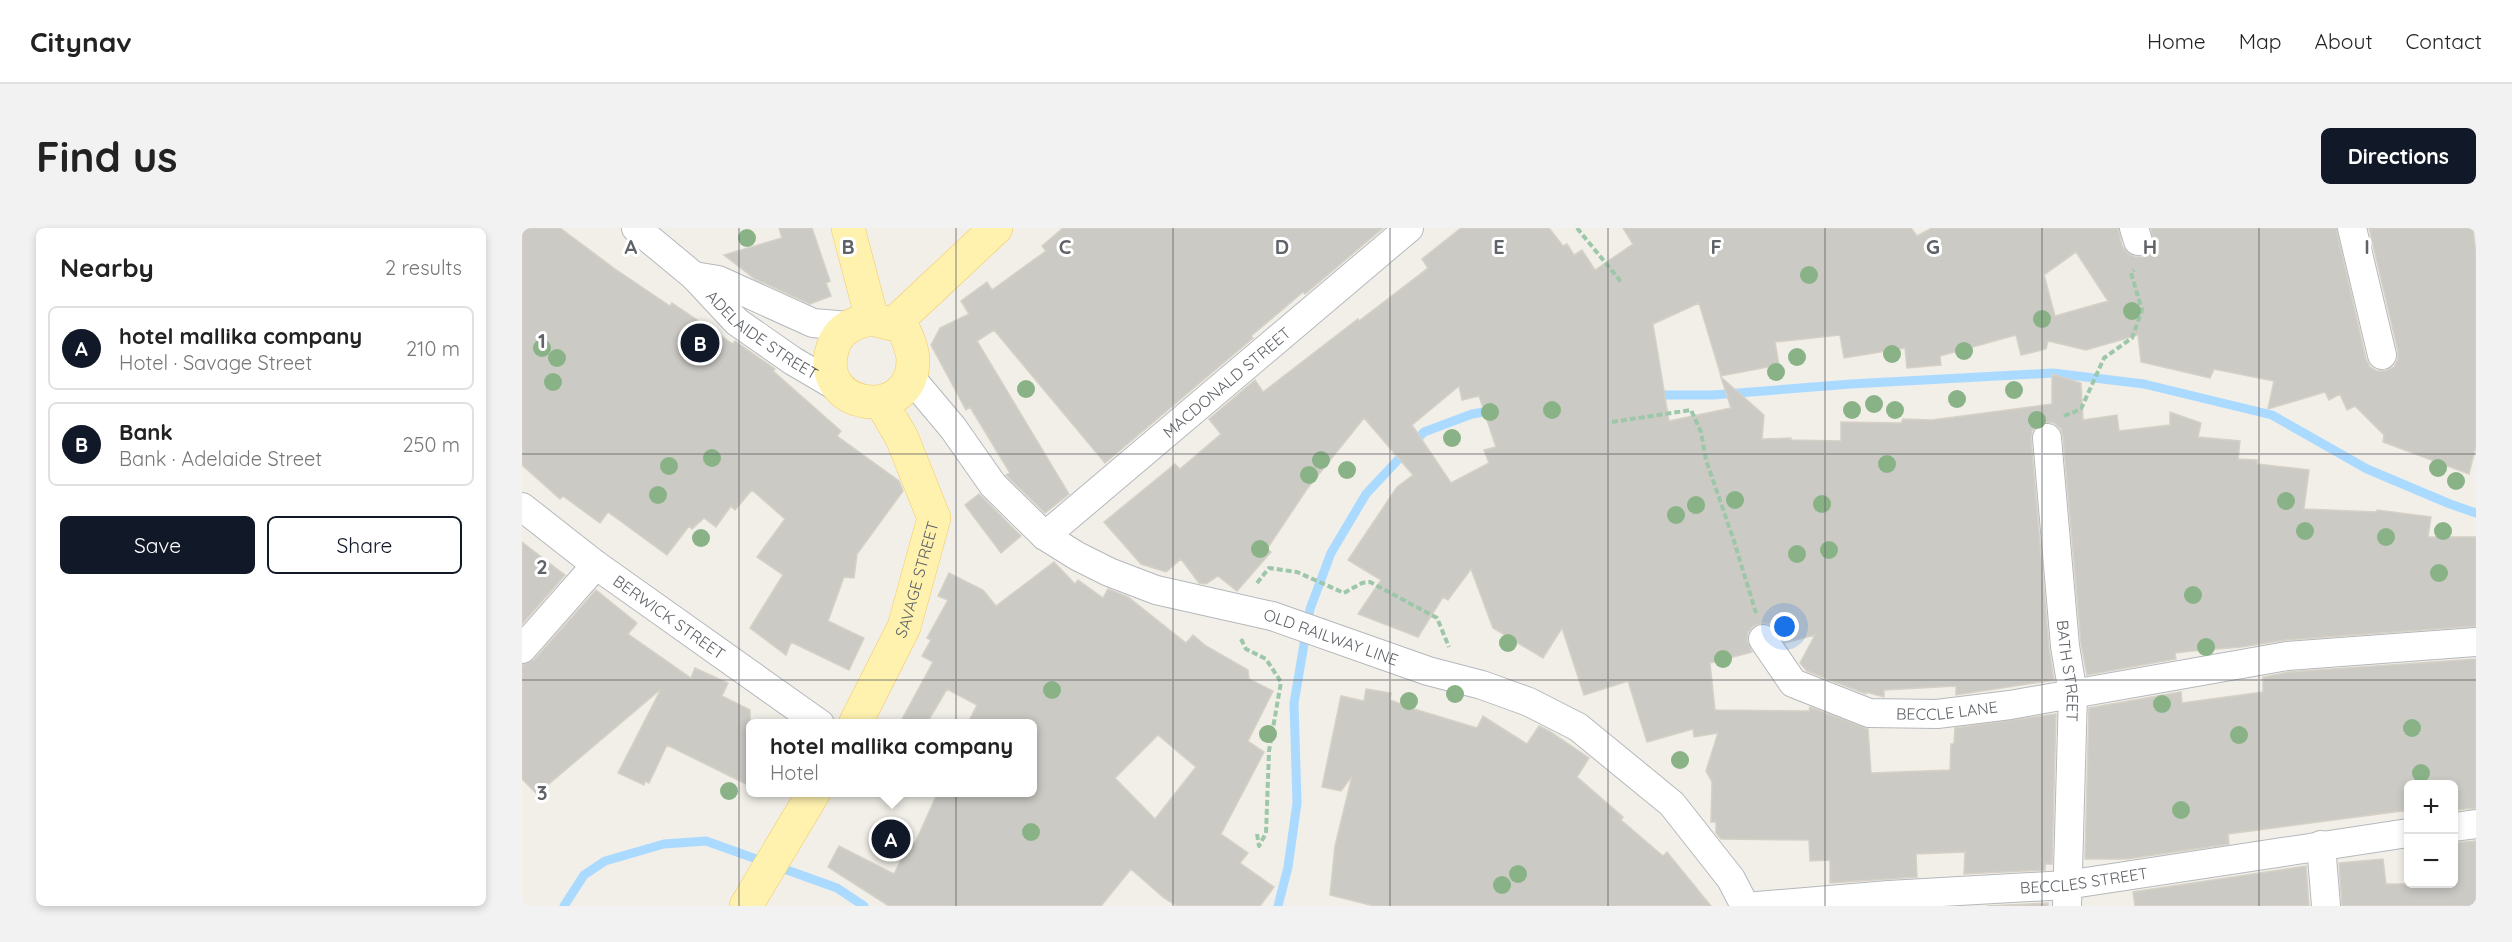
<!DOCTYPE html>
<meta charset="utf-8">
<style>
body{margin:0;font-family:Quicksand,sans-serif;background:#f2f2f2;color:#222}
.controls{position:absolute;right:18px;bottom:18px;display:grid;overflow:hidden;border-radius:9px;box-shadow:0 3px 9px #0003}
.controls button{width:54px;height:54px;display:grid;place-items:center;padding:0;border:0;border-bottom:2px solid #e0e0e0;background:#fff;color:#222;font:30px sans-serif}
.you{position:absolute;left:1263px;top:399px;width:21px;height:21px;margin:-15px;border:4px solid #fff;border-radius:50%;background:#1a73e8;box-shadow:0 0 0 9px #1a73e833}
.badge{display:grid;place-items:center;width:39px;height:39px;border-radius:50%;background:#111827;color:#fff;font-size:20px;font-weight:700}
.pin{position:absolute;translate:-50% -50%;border:3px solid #fff;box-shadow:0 2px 6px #0006}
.popup{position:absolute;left:224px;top:491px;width:291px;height:78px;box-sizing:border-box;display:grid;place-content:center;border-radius:9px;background:#fff;filter:drop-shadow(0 2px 4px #0005);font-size:20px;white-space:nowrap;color:#767676}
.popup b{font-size:22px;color:#222}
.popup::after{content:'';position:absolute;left:50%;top:100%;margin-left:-12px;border:12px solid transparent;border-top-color:#fff}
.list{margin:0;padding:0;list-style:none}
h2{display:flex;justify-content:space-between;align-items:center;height:78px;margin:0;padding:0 24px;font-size:26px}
h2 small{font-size:20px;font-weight:400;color:#767676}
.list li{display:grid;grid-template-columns:39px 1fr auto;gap:18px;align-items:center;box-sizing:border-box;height:84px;margin:0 12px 12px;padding:0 12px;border:2px solid #e0e0e0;border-radius:9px}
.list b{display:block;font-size:22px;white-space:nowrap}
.list p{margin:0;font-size:20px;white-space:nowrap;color:#767676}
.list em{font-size:20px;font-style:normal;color:#767676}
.actions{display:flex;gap:12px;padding:18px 24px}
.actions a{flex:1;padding:14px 0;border:2px solid #111827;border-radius:9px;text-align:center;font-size:21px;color:#111827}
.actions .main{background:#111827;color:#fff}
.map{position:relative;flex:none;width:1954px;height:678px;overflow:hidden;border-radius:9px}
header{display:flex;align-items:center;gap:36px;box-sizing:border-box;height:84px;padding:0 30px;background:#fff;border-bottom:2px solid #e0e0e0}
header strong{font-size:28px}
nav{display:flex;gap:33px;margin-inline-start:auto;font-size:21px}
.intro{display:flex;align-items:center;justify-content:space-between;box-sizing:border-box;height:144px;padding:0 36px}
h1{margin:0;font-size:42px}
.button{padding:15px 27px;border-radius:9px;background:#111827;color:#fff;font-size:21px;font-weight:700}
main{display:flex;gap:36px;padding:0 36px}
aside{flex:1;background:#fff;border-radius:9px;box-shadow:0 3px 9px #0003}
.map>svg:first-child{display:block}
</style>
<header>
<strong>Citynav</strong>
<nav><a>Home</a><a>Map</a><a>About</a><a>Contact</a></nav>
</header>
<div class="intro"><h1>Find us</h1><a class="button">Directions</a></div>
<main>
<aside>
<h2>Nearby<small>2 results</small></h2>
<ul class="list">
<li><span class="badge">A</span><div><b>hotel mallika company</b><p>Hotel · Savage Street</p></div><em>210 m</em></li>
<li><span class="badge">B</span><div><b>Bank</b><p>Bank · Adelaide Street</p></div><em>250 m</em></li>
</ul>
<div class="actions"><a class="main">Save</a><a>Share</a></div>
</aside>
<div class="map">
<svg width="1954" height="678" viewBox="0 0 1954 678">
<rect width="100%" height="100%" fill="#f1efe8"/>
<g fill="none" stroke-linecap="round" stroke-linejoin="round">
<path stroke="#aadaff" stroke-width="9" d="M1132,167h59l138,-11 202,-11 91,11 128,31 95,54 83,35 26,9
M42,678l20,-31 21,-14 59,-17 42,-3 131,47 27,18
M756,678l10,-39 9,-64 -3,-100 16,-94 21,-56 35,-59 58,-62 48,-18 23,-4"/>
</g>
<path fill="#cccac5" stroke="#d6d1c6" stroke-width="1.5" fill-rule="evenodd" d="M0,0h38l55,41 55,37 2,-3 61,41 2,-3 40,28 -2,2 68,60 -4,5 62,45 4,10 -46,63 -3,24 -10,-1 -16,44 36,17 -15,32 -58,-28 -5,13 -36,-27 33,-53 -26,-18 28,-38 -33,-29 -17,20 -4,-4 -15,21 -12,-9 -12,11 -3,-3 -22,29 -59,-43 -8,11 -37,-27 -3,3 -38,-34z
M257,0h33l18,53 -4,2 5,13 -21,8 -55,-25 -31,-24 58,-17z
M541,0h320l-78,66 -2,-2 -52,44 2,2 -148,125 -111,-133 -17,11 92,153 -24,19 -39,-38 4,-2 -40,-66 -4,3 -35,-65 9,-17 29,-14 -8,-13 26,-19 5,8 54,-39 -4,-5z
M939,0h88l14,18 4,-2 7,11 8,-5 13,20 38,-26 -10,-16h288l6,8 15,-8h186l4,18 5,7 8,4h8l7,-5 4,-8 -3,-16h185l30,131 4,8 7,4h8l9,-4 4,-8v-8l-29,-123h104l3,27v191l-7,28 -86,-32 1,-7 -29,-29 -8,4 -7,-16 -11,6 -4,-8 -57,17 6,-28 -60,-12 -4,9 -69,-16 -3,-27 -52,15 -38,-9 -2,8 -25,6 -5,-20 -76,21 1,9 -34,3 -2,-20 -61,10 -4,-23 -65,7 4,23 -58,11 -22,-73 -46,21 16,97 62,-13 -10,-31 43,38 -2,24 29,-1v2l50,1v-19l60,1 2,-4 29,1 120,-16v-30l29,9 2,37 34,-5 2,16 51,-6v-13l31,11 -3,14 42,4 -2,18 19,1v4l52,6 -5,39 73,3v-2l54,7 -3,20h48v89l-190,14 -45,7 -49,4 -17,2 1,6 -89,16 -6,-31 -18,-207 -2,-8 -7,-6 -8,-1 -8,2 -6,7 -1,8 18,209 5,32 -98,15v-9l-72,4v7l-18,-5v2l-59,-23 -7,-8 15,-28 -30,8 -9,-14 -5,-5 -9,-1 -9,3 -5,6 -1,9 5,11 -42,11 5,47 94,1 1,-4 58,22 3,44 79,-3 1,-26h3l1,-16 101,-14 -4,150h-7v6l-81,4 1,-22 -49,2 1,23 -87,6v-23l-20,1 -1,-21 -88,-1 -5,-6v-11h-5l1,-40 -6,-11 12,-38 -24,4 -1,-8 -46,13 -19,-61 -44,14 -22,-67 -19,30 -50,-30 -22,-59 -23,31 -5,-3 -25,40 -60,-23 23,-34 -33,-20 49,-73 16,-12 -49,-57 -57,71 -40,60 4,3 -34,39 -19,-15 -12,8 -7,-1 -18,-24 -15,13 -25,-8 -37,-42 71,-58 5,5 41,-35 -12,-15 46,-39 8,12 95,-73 1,2 69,-53 -6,-9zM1554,24l32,49 -53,15 -11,-41zM937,158l3,14 17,-4 17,51 -12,3 5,13 -38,20 -39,-58z
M457,266l42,42 -20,17 -36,-48z
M0,314l43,33 -43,49z
M532,334l21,22 3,-4 25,18 5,-9 20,8 58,46 7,-8 13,11 42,24 1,9 24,12 -25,50 16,11 -43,82 27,19 -8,10 34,24 -14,19h-83l-13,-8 -33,-29 -30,37h-212l-61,-39 11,-21 55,28 16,-33 5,2 23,-51h94v-69h-64l9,-18 -30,-16 -20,34h-27l33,-61 -11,-6 9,-16 -4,-2 21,-38 -10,-4 11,-23 34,17 13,16zM636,507l38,32 -41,52 -40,-41z
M74,362l41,33 -9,11 63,44 4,-10 33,15 -6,13 28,14v76l-83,-41 -18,38 -4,-2 -1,4 -26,-12 43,-84 -124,105 -15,-15v-114l12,-5z
M1954,431v149l-22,2v-26h-45v26l-181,24 1,10 -102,15h-42l4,-151 92,-16 1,11 81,-11v-15l26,-5z
M844,461l25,4 -1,7 24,9 63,19 6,-12 44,28 12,-18 10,5 40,27 -12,19 46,40 -2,3 42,36 4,-4 44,54h-337l-44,-11 5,-49 17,-70 -11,15 -19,-4 19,-91 23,5z
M1954,613v65h-134l-3,-43 44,-4 3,25h68v-41z
M1784,638l3,40h-174l-2,-14z
M1526,675v3h-61z"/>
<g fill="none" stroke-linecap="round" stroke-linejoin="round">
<g stroke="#b5b8bc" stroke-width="30">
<g id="minor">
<path id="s1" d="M114,0l58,48 43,46 56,39 46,27"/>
<path d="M1612,0l4,13"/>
<path d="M1830,0l30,127"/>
<path d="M172,48l24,4 95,43 36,3"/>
<path id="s2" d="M389,150l42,50 40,57 52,51 32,20 32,16 47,18 116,26 156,55 54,14 47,17 49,25 94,77 59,75 14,27"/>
<path id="s3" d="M1525,210l18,208 8,48 -6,212"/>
<path id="s4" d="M0,279l74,58 224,159"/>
<path id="s5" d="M523,308l364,-308"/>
<path id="s6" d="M1241,411l30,44 76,30 68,1 73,-9 277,-49 189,-14"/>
<path d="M0,421l74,-84"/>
<path d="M1932,599l22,-3"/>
<path d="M1799,617l5,61"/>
<path id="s7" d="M1235,678l132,-11 177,-10 342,-52"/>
</g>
</g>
<g stroke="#f2c960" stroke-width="34">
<g id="major">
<path d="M326,0l24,91"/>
<path d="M350,91l20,5 7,-5c5,12 13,26 14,40 1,66 -101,51 -80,-12 5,-18 22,-25 39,-28z"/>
<path d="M377,91l97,-91"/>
<path id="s8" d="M333,496l49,-97 30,-109 -32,-80 -21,-36"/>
<path d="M224,678l68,-114"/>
</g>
</g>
<path stroke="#9cc7a9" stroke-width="4" stroke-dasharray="6 3" stroke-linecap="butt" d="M1055,0l45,55
M1542,188l17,-7 23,-51 28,-20 10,-28 -11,-37 3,-3
M1090,194l79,-12 10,22 5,28 27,78 23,75
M735,355l12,-15 28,4 47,21 18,-10 8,-1 67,36 12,29
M719,411l5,10 20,10 15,23 -12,69 -3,82 -7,13 -2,-12"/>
<use href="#minor" stroke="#fff" stroke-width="28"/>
<use href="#major" stroke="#fff2af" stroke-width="33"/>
</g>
<g fill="#89b387">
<circle cx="225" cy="10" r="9"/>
<circle cx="1287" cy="47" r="9"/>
<circle cx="1610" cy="83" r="9"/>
<circle cx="1520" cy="91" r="9"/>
<circle cx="20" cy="120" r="9"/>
<circle cx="1442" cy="123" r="9"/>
<circle cx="1370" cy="126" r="9"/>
<circle cx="1275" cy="129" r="9"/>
<circle cx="35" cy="130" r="9"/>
<circle cx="1254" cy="144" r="9"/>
<circle cx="31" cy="154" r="9"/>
<circle cx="504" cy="161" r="9"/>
<circle cx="1492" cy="162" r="9"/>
<circle cx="1435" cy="171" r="9"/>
<circle cx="1352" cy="176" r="9"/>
<circle cx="1030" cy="182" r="9"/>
<circle cx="1330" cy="182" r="9"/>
<circle cx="1373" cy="182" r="9"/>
<circle cx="968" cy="184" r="9"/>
<circle cx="1515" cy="192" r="9"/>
<circle cx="930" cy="210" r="9"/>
<circle cx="190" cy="230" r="9"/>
<circle cx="799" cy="232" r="9"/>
<circle cx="1365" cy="236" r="9"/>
<circle cx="147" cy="238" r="9"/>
<circle cx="1916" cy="240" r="9"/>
<circle cx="825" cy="242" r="9"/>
<circle cx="787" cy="247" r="9"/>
<circle cx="1934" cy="253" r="9"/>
<circle cx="136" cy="267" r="9"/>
<circle cx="1213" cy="272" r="9"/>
<circle cx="1764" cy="273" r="9"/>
<circle cx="1300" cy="276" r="9"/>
<circle cx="1174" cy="277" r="9"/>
<circle cx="1154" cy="287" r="9"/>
<circle cx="1783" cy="303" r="9"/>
<circle cx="1921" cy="303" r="9"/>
<circle cx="1864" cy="309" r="9"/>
<circle cx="179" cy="310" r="9"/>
<circle cx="738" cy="321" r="9"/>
<circle cx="1307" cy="322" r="9"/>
<circle cx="1275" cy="326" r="9"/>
<circle cx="1917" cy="345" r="9"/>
<circle cx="1671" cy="367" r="9"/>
<circle cx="986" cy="415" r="9"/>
<circle cx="1684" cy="419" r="9"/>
<circle cx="1201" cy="431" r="9"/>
<circle cx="530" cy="462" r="9"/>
<circle cx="933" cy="466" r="9"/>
<circle cx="887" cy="473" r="9"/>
<circle cx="1640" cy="476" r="9"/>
<circle cx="1890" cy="500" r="9"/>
<circle cx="746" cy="506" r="9"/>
<circle cx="1717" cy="507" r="9"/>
<circle cx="1158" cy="532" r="9"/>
<circle cx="1899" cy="545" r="9"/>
<circle cx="207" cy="563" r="9"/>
<circle cx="1659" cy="582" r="9"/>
<circle cx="509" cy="604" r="9"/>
<circle cx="996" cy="646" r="9"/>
<circle cx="980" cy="657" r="9"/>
</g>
<path fill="none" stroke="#5f6368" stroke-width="1.5" stroke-opacity="0.55" d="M217,0v678M434,0v678M651,0v678M868,0v678M1086,0v678M1303,0v678M1520,0v678M1737,0v678M0,226h1954M0,452h1954"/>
<g text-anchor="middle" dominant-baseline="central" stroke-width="6" stroke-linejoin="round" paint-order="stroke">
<g font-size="16" fill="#5f6368" stroke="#fff">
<text stroke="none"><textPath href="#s1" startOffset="166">ADELAIDE STREET</textPath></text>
<text stroke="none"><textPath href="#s5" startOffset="238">MACDONALD STREET</textPath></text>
<text stroke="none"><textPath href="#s8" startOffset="158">SAVAGE STREET</textPath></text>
<text stroke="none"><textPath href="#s4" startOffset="184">BERWICK STREET</textPath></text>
<text stroke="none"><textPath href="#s2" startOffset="513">OLD RAILWAY LINE</textPath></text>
<text stroke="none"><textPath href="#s3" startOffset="234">BATH STREET</textPath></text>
<text stroke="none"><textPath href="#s6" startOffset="213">BECCLE LANE</textPath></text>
<text stroke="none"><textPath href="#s7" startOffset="328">BECCLES STREET</textPath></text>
</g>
</g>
<g font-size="20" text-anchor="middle" font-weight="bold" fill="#5f6368" stroke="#fff" stroke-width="6" stroke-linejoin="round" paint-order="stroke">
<text x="109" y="26">A</text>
<text x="326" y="26">B</text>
<text x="543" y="26">C</text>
<text x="760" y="26">D</text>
<text x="977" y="26">E</text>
<text x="1194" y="26">F</text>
<text x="1411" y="26">G</text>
<text x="1628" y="26">H</text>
<text x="1845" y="26">I</text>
<text x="20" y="120">1</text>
<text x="20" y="346">2</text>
<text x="20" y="572">3</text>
</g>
</svg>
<div class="controls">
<button>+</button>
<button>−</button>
</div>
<div class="you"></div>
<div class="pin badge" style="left:369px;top:611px">A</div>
<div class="popup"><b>hotel mallika company</b>Hotel</div>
<div class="pin badge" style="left:178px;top:115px">B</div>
</div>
</main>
